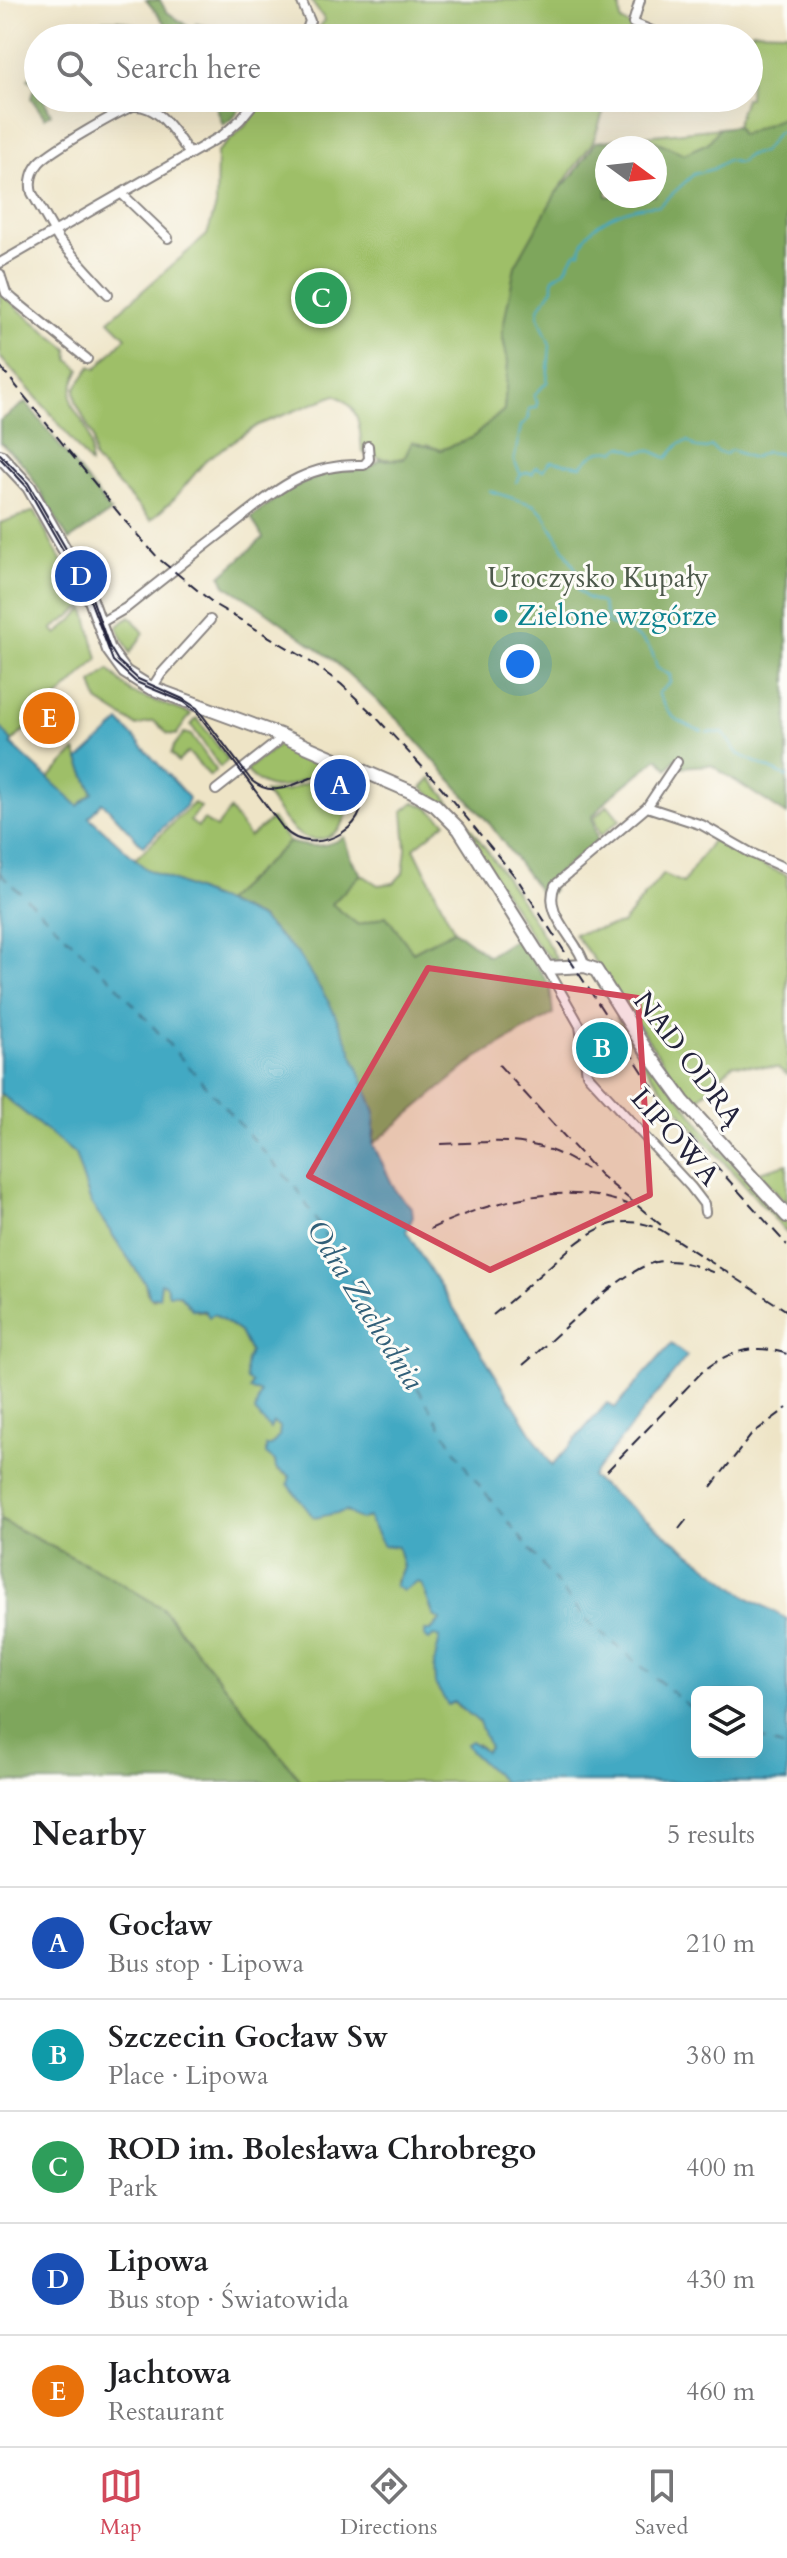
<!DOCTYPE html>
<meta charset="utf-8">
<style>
body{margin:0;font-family:Cardo,serif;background:#f2f2f2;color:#202124}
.controls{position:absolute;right:24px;bottom:24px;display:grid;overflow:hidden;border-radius:12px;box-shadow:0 8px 32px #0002}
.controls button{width:72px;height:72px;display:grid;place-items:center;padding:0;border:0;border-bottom:2px solid #e0e0e0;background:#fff;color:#202124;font:40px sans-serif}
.compass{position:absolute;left:595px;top:136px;width:72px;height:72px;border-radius:50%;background:#fff;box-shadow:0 8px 32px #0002;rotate:105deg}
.you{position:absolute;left:520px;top:664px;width:28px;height:28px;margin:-20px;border:6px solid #fff;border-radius:50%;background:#1a73e8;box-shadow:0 0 0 12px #1a73e833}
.badge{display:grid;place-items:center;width:52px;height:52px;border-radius:50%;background:#d1495b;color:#fff;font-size:26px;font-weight:700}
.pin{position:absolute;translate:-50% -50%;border:4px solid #fff;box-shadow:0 2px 8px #0006}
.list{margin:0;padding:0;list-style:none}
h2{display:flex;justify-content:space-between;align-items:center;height:104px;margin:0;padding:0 32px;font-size:34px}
h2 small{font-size:26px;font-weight:400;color:#757577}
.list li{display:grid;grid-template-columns:52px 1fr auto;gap:24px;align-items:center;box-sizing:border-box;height:112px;padding:0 32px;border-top:2px solid #e0e0e0}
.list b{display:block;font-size:30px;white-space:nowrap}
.list p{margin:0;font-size:26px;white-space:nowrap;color:#757577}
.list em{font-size:26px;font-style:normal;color:#757577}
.icon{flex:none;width:44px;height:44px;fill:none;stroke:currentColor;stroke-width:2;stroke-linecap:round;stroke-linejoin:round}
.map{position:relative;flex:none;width:787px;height:1782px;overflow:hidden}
.search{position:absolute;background:#fff;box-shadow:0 8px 32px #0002;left:24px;right:24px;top:24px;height:88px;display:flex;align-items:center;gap:20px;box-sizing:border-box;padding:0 28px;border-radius:44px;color:#757577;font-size:30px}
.sheet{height:664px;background:#fff}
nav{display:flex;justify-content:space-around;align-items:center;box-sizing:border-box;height:112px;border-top:2px solid #e0e0e0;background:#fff;font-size:22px;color:#757577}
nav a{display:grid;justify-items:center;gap:4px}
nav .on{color:#d1495b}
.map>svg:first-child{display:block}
</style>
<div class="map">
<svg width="787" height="1782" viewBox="0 0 787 1782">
<rect width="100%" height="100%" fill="#fdfcf7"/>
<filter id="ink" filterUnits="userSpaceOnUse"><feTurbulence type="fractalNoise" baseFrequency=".0125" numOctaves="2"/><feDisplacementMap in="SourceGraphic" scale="16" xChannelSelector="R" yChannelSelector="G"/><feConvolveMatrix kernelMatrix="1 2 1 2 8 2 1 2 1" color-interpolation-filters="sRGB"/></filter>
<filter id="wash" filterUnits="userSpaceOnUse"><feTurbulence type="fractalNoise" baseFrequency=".006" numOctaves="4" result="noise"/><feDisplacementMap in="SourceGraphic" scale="32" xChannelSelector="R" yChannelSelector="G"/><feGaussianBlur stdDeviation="1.8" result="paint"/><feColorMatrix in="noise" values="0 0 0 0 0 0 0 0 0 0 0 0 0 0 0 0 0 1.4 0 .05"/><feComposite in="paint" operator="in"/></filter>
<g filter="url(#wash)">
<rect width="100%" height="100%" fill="#eee4c6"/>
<path fill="#9ebf68" stroke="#607052" stroke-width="2" d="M310,0h309l2,21 10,5 -3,12h-317l14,-18z
M752,31l35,1v84l-46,19 -5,-9 9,-28h4z
M266,98h342l-15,44 -37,51 -54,140 6,29 -4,48 -32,28 -31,12 -14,-5c-26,17 -36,19 -65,7 -2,-25 -2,-46 -27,-57l-77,30 -51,34 -33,40 -23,21 -57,-61 -1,-22 -17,-35 -1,-13 16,-23 5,3 30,-32 -17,-17 98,-85 9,-29 1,-54 28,-26z
M720,128l-12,15 -24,11 -40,-18z
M0,290l18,19 50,40 1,11 11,9c-23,45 5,38 10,74 1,6 0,14 0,21l-37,-48 -53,-59z
M35,511l50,95 -33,23 5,5 28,-25 13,50 -86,83 -12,-16v-203z
M130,616l14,17 -14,20 -13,-26z
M109,670l23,23 59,21 -15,21 -8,-1 -14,-13 -17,5 -39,-25 -6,-18z
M197,718l31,42 -8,7 -29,-42z
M184,733l7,2 25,35 -6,6 -22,-24 -10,10 -7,-8 3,-8z
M281,743l47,20 -3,6c-32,15 -52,32 -79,1z
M75,751l18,42 -15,13 -30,-27z
M319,778c56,6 21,81 -19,57 -14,-9 -25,-30 -36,-43l22,-1z
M431,779c48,56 90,118 127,182h-4l-16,-15 -81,-128 -10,-11 -25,-19z
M414,802l13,5 19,15 -32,26 40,82 -41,22 -27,-35 -28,8 -27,-21 30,-30 17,11 16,-2 9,-10 3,-24 -3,-38z
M194,803l7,4 -11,14 8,6 6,-7 12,8 14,-18 19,27 23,-18 17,23 -65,60 -78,-33 -12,-9z
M608,805l12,15 -20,16 -6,-18z
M713,839l34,20 40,16v200l-9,-7 -45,-4 -38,39c-45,-53 -77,-115 -121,-169l48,-10 41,-50 20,9z
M616,1018h3l99,130 69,75v10l-97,-109 -43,-55z
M0,1093l75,61 16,49 54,80 2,10 5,6 7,-2 2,-14 5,1 31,27 17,3 26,18 10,20 2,31 8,8 10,37 3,-6 8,5 -2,9 -8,11 6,22 69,42 22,6 15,28 15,1 5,21 -8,15h23l4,3 12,31 7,4 -10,11 3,5h6c2,15 -7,29 -5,45 4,22 33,25 45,43 4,6 6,16 9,24l-4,4 -8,-8h-10l36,38h-201l-140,-174 -51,-31 -111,-57z
M787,1164v40l-28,-32z"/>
<path fill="#7ea65c" stroke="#50644c" stroke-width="2" fill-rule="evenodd" d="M146,0h14l6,11 31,22 -1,-9 71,14h-199l20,-5 15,-13h16l44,13 4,-7z
M38,68v30h5l8,16 -6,4 -14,-20 4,-13 -7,-6z
M213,98h34l-14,20 -10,7z
M787,116v699l-76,-50 -31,2 -5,-8 -7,10 -10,-11 -50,41 -16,18 5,24 -47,38 3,11 -8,9 -56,-76 -87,-99 -70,-65 -75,-54 -32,-20 -4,-9 42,-38 -12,-21 38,-28 44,-18 35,-2 12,-9 24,-1 8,-17 29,8 31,-12 32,-28 4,-48 -6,-29 13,-67 41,-73 17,-18 23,-33 48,-6 40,18 24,-11 12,-15 16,-2 5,9zM607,148h48v48h-48z
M26,402l85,110 -42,28 -44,-74 -25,-24v-21z
M344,837l7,22 10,15 -29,30 26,21 28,-9 27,36 41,-22 34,26 30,-19 32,49 3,28 -76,44 -104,86 2,-14 -78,-177 -36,-35 -37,-16 65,-60c19,6 37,6 55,-5z
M0,1520l111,57 51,31 140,174h-302z"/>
<path fill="#43a9c3" stroke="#32667f" stroke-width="2" fill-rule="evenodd" d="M120,722l69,76 -3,8 -43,40 -41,-44 -13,15 57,52 114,49 37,35 33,51 19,41 26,67 -2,32 23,48 16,16 1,9 -7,14 146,235 55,-63 8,5 56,-64 16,12 -96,121 158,121 38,21v163h-284l-32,-30 -5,-8 5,-3 14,11 4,-4 -10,-26 -25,-20 -6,3 -13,-21 -1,-20 6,-27 -6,-1 -5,4 -4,-3v-6h6l10,-11 -7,-4 -12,-31 -4,-3 -15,9 -8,-5 8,-19 -5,-20 -15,-2 -15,-28 -8,3 -14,-9 -32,7 -26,-34 2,-8 -14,-8 -1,-7 -9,-7v-8h5l8,-10 1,-9 -7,-4 -3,6 -15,-17 5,-20 -10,-2 2,-7 -5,-3c-2,-10 -2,-18 3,-28l-10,-20 -26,-18 -5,3 -4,-6 -13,-2 -13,-15h-10l-4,-10 -4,-1 -2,14h-9l-5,-14 -54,-80 -16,-49 -75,-61v-367l12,16 -1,2 67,62 15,-13 -14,-33zM757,1692v60h-60v-60z"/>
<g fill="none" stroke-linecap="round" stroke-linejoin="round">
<path stroke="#43a9c3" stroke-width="2" d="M521,475l-7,-14 7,-35 8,-8v-9l8,-2v-6l-3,-5 13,-14 3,-37 -12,-30 2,-9 13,-18v-10l12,-8 10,-17 5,-1c4,-30 53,-49 79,-46l35,-32 19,-5 14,-9 12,3 9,-8 15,-3 14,-19 10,-3
M516,482l5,-7 7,-3 4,2 4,-7 7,3 8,-9 30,5c12,-13 17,-17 34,-15l7,-5 15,6 12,-2 18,8 12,-14 9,-3 9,7 10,1 4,-3 6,6 9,2 5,-4 21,8 13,-6 22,2
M490,491l44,14 9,8 38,65 -3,12 9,8 15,5 6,20c26,12 43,14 49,45l13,7v8l-12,10c12,26 17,28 44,38
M707,732l16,1 15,21 49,23"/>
<path stroke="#315f78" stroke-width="2" stroke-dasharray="10 8" stroke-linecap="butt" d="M0,873l111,106 186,210 171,282 117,148 112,94
M757,1737l30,12"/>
</g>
</g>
<g filter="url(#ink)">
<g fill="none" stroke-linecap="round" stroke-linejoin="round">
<g stroke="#888380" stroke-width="12">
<path id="street" d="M301,0l9,21 -6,17
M640,0l-7,23 36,15
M645,102l1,-4
M122,194l46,44
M0,263l223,-128 17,-15 18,-22
M0,274l6,19 8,7 73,59
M108,294l-49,-54 -27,-47c-3,-11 0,-22 7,-30 10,-12 77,-50 94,-57 28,-2 42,29 57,48
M100,623l26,-15c34,-27 68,-54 102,-80 47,-36 74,-65 136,-63l5,-6 -1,-13
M152,688l9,-14 49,-54
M216,790l61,-48 3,-7
M647,807l55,18 49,28 36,16
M585,966c-7,-28 -43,-50 -30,-81l92,-78 30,-45
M547,968l33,58 7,48 104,113 13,17 1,8"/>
</g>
<g stroke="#888380" stroke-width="16">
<path id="secondary" d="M0,456l29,31 58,102 22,61 16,22 24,15 131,48 132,57 23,13 24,24 88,139 38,-2 11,4 50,80 37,51 104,115"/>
</g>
<use href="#street" stroke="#fff" stroke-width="8"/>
<use href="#secondary" stroke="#fff" stroke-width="12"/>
<path stroke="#22223b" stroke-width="2" d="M0,454l28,29 60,104 21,59 9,15 20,18 45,20 14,9 54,72c36,32 72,-32 103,4 31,36 -40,80 -71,44l-87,-117 -12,-9 -48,-20 -23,-21 -26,-69 -60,-105 -27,-29"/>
<path stroke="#22223b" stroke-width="2" stroke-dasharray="12 6" stroke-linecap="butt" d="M0,366l126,156 33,37 58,47 88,52 36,26 32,30 68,73 77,93 154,237 115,128
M499,1065l101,110 61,50
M441,1144c61,-2 92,-10 145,25
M430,1229c59,-28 139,-50 201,-23
M493,1315c20,-16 38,-33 57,-49 35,-31 63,-58 111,-36l126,81
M523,1365c30,-25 99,-96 133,-103 21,-4 42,4 61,12
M607,1471l94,-98c25,-22 54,-30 86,-19
M711,1487l41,-53 35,-26
M679,1529l11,-14"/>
</g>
</g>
<path fill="#d1495b" fill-opacity="0.2" stroke="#d1495b" stroke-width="6" stroke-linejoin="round" d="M428,968l210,30 12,197 -160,75 -181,-94z"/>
<circle fill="#0f9aa8" stroke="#fdfcf7" stroke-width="3" cx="501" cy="616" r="8"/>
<g text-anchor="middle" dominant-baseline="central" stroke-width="6" stroke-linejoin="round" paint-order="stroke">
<g font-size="28" fill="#4d594b" stroke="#fdfcf7">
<text x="598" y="578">Uroczysko Kupały</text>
</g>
<g font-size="28" fill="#0d838f" stroke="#fdfcf7" text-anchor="start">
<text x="517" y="616">Zielone wzgórze</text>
</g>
<g font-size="28" fill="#22223b" stroke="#fdfcf7">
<text transform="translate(688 1059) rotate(53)">NAD ODRĄ</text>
<text transform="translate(675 1137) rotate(49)">LIPOWA</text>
</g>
<g font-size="30" font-style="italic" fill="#315f78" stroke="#fdfcf7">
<text transform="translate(365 1305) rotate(58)">Odra Zachodnia</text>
</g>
</g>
</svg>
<div class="controls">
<button><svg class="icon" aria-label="layers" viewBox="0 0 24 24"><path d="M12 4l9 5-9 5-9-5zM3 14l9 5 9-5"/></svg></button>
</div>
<svg class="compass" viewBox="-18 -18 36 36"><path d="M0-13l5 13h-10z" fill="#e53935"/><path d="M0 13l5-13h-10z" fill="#757577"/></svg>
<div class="you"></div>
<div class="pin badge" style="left:340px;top:785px;background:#1a4fb4">A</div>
<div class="pin badge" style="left:602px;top:1048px;background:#0f9aa8">B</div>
<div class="pin badge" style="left:321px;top:298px;background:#2e9e5b">C</div>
<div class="pin badge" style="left:81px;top:576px;background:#1a4fb4">D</div>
<div class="pin badge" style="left:49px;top:718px;background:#e8710a">E</div>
<div class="search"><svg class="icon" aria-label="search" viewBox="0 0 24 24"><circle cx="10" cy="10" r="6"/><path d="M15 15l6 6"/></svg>Search here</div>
</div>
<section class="sheet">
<h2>Nearby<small>5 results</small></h2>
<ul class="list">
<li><span class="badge" style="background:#1a4fb4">A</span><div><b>Gocław</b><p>Bus stop · Lipowa</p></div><em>210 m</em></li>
<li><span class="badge" style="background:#0f9aa8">B</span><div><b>Szczecin Gocław Sw</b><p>Place · Lipowa</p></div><em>380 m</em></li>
<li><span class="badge" style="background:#2e9e5b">C</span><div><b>ROD im. Bolesława Chrobrego</b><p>Park</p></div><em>400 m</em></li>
<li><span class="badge" style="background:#1a4fb4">D</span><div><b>Lipowa</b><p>Bus stop · Światowida</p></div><em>430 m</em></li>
<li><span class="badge" style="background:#e8710a">E</span><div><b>Jachtowa</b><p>Restaurant</p></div><em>460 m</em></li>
</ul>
</section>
<nav>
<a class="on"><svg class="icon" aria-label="map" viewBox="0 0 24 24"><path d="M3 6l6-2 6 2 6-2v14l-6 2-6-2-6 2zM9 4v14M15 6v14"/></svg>Map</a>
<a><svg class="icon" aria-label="directions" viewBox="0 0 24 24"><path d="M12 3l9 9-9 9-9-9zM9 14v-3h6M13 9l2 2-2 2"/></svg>Directions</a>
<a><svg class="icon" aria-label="saved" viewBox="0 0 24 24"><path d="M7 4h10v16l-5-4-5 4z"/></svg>Saved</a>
</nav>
